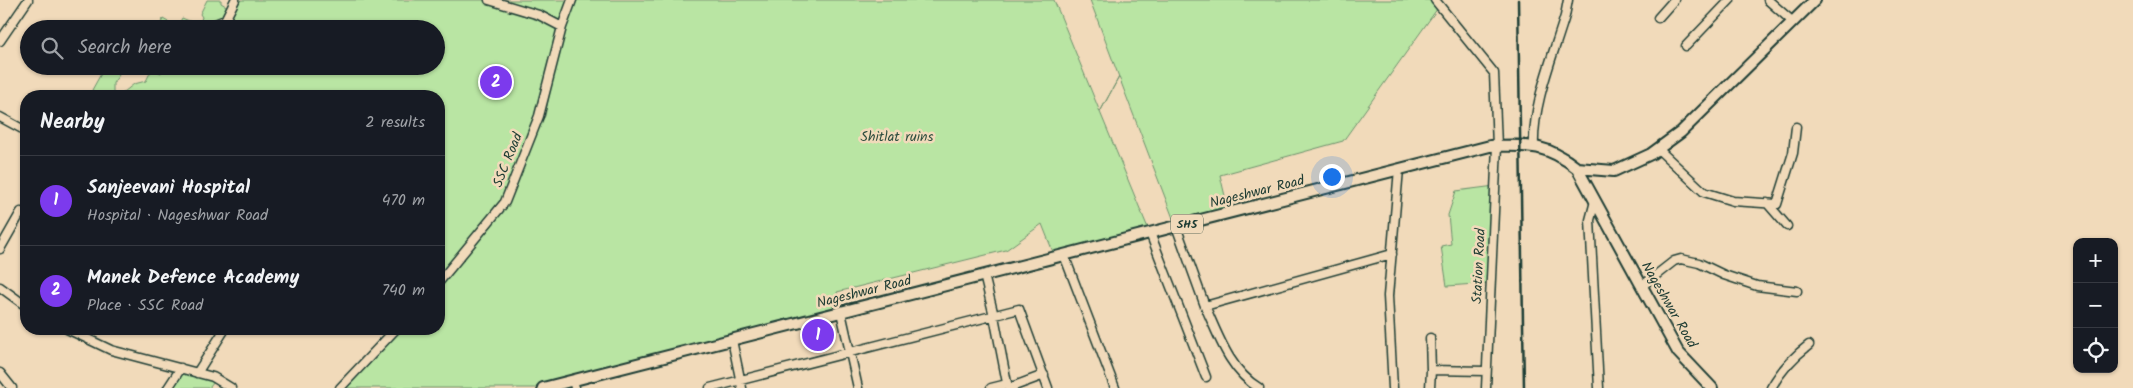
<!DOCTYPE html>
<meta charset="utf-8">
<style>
body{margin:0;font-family:Kalam,sans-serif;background:#242831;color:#f1f3f6}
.controls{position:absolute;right:15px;bottom:15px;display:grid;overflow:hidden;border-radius:10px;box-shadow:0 1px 4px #0004}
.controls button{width:45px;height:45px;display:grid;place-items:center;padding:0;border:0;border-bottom:1px solid #363941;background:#171b24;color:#f1f3f6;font:25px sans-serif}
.you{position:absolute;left:1331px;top:176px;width:18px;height:18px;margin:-12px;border:4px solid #fff;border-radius:50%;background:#1a73e8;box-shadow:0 0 0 8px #1a73e833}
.badge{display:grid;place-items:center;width:32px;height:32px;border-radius:50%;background:#7c3aed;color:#fff;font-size:16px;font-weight:700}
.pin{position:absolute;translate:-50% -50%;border:2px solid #fff;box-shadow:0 1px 5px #0006}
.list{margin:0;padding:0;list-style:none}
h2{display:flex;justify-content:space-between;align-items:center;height:65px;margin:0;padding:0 20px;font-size:21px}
h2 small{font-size:16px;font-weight:400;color:#9ea1a6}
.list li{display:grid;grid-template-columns:32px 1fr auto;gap:15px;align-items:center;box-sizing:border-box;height:90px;padding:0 20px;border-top:1px solid #363941}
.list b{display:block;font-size:19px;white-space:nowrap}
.list p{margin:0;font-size:16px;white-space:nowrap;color:#9ea1a6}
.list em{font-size:16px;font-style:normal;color:#9ea1a6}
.icon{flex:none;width:28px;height:28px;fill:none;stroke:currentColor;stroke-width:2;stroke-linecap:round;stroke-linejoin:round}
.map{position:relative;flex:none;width:2133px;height:388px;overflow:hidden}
.search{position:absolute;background:#171b24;box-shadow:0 1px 4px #0004;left:20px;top:20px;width:425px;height:55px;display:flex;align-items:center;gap:12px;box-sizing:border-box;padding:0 18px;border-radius:28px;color:#9ea1a6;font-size:19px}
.panel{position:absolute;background:#171b24;box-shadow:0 1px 4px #0004;left:20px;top:90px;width:425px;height:245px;border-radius:20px}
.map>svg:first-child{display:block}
</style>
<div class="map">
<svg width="2133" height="388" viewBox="0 0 2133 388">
<rect width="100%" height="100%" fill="#f1daba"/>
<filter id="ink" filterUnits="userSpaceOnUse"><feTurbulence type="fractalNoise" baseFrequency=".02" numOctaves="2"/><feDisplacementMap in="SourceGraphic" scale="10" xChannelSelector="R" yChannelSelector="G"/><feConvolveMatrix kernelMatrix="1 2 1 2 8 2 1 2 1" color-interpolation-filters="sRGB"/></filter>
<g filter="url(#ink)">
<path fill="#b9e5a3" stroke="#6c916c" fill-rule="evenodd" d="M207,0h14v3l10,6 4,-9h819l46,112 19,-35 -29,-77h345l5,5 -97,136 -123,34 9,38 -53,13 -57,-149 -19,35 50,121 -95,24 -13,-33 -36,26 -169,42 4,20 -298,76h-204l56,-59h44v-233h-320l15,-12 12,-3 6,-12 9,4 4,-7 9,3 1,-3h261v-37h-278l5,-10 14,8 5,-9 17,7 3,-8 -2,-3zM560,38l-15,78 -11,16z
M93,66h25l1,9 -6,8v12l2,1h-14l-9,-6 10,-18z
M1495,186l-5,97 -43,3 -6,-40 10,-2 -3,-29 8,-24z
M180,372l35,9 -6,7h-39z"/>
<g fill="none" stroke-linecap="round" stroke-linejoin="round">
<g stroke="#1f3d34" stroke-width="11">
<path id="minor" d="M489,0l50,15 23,12
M1435,0l59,73 3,73 -11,242
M1768,0l25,22
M1658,18l16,-18
M215,24l10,-4 10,-20
M0,41l28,-41
M1686,46l44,-46
M0,117l26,14
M1534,147c-2,-42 19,-91 31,-131l3,-16
M1658,149l46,43 29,9 44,3 16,-51 3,-26
M1595,201l-5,19 9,168
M1767,203l20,23
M1176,226l29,80 187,-52
M1150,233l56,144
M0,249l21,-37 4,2 1,-3
M1064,255l51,133
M984,275l10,41 14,72
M439,282l66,-80 34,-86 23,-89 10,-27
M1642,286l32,-25 7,-2 18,4 25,12 33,11 40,5
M0,287l26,19
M1205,306c13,29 25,65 54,82
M841,312l17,76
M67,329l44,21 102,27 18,11
M1430,338l1,32
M732,340l10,48
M0,373l12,15
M197,373l28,-44
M573,380l2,8
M168,388l13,-20
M340,388l56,-59
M710,388l309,-79 29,79
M991,388l16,-4
M1009,388l35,-13
M1393,388l-5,-92 11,-127
M1430,388l1,-18 55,1
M1771,388c10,-18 22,-31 38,-43"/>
</g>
<g stroke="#1f3d34" stroke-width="14">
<path id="major" d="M1577,168l37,3 37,-17 30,-22 134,-132
M543,388l947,-242c38,-1 55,-3 87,22l101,184 34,36"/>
</g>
<use href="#minor" stroke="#f1daba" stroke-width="8"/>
<use href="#major" stroke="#f1daba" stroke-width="10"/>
<path stroke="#1f3d34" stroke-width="2.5" d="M1518,0l6,388"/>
</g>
</g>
<g text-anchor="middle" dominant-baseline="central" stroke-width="5" stroke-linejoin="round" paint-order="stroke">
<rect fill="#f1daba" stroke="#5e6c5c" stroke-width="1" x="1171" y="214.5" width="32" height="19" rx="4"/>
<g font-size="12" font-weight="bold" fill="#1f3d34">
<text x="1187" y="224">SH5</text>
</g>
<g font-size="14" fill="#2e4e3f" stroke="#f1daba">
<text x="897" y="137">Shitlat ruins</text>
</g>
<g font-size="14" fill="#1f3d34" stroke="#f1daba">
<text transform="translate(508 160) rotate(-68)">SSC Road</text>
<text transform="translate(1257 192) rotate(-14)">Nageshwar Road</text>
<text transform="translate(1479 266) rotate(-87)">Station Road</text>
<text transform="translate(864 292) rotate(-14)">Nageshwar Road</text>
<text transform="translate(1669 305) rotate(60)">Nageshwar Road</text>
</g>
</g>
</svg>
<div class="controls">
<button>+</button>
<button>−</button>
<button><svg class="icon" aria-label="locate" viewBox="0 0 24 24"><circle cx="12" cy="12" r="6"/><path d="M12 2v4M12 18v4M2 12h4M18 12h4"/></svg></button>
</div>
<div class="you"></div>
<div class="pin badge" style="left:818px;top:335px">1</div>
<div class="pin badge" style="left:496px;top:82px">2</div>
<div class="search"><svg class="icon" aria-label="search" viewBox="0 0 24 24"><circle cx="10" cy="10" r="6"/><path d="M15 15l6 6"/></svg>Search here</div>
<section class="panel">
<h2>Nearby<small>2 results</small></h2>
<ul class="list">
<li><span class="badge">1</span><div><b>Sanjeevani Hospital</b><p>Hospital · Nageshwar Road</p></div><em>470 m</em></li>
<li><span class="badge">2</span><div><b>Manek Defence Academy</b><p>Place · SSC Road</p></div><em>740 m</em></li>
</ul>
</section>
</div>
